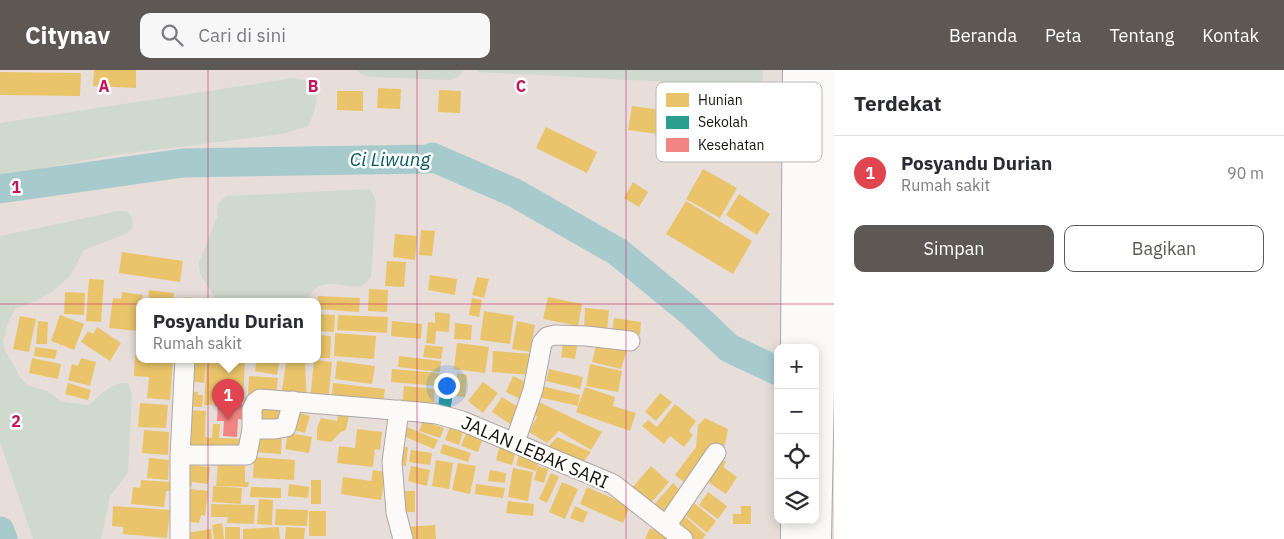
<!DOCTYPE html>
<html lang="id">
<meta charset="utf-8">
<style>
body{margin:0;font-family:"IBM Plex Sans",sans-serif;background:#f7f7f7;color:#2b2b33}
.controls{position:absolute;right:15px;bottom:15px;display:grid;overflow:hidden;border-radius:10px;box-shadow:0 2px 12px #0003}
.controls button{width:45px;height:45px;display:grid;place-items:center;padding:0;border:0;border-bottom:1px solid #e1e1e2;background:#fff;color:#2b2b33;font:25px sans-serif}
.you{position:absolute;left:446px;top:315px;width:18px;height:18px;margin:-12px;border:4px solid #fff;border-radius:50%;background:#1a73e8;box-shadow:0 0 0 8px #1a73e833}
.badge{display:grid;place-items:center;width:32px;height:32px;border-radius:50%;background:#5e5855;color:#fff;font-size:16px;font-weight:700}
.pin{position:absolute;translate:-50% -41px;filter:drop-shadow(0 1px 2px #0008)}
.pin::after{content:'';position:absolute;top:26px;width:18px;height:15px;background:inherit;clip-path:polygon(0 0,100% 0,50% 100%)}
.popup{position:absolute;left:136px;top:228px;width:185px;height:65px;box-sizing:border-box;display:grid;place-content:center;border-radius:10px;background:#fff;filter:drop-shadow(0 1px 4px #0005);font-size:16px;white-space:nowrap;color:#7c7c81}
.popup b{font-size:19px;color:#2b2b33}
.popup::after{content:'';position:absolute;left:50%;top:100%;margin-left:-10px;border:10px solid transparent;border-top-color:#fff}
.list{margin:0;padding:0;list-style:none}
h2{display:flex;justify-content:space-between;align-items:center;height:65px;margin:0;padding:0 20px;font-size:21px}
h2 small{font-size:16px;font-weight:400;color:#7c7c81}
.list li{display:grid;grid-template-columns:32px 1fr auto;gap:15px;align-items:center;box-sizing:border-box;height:75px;padding:0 20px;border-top:1px solid #e1e1e2}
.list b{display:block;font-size:19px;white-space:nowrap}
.list p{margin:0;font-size:16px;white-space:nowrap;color:#7c7c81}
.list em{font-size:16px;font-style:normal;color:#7c7c81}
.actions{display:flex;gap:10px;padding:15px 20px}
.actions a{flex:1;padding:11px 0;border:1px solid #5e5855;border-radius:10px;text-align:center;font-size:18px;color:#5e5855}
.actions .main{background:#5e5855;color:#fff}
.icon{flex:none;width:28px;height:28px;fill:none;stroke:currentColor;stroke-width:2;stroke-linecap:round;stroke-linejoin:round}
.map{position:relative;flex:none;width:834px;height:469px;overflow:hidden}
header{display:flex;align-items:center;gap:30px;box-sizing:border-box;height:70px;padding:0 25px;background:#5e5855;color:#fff}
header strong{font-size:24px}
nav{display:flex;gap:28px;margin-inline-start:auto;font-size:18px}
.search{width:350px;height:45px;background:#f7f7f7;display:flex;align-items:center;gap:12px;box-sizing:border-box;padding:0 18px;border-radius:10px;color:#7c7c81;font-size:19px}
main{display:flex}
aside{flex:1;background:#fff}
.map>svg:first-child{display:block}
</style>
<header>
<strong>Citynav</strong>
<div class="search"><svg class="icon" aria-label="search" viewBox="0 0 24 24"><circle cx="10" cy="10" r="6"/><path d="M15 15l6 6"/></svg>Cari di sini</div>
<nav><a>Beranda</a><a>Peta</a><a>Tentang</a><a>Kontak</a></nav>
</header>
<main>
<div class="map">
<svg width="834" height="469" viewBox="0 0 834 469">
<rect width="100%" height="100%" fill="#e7deda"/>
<path fill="#cfd9ce" d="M356,0h108l-6,7 -8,3 -80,-3 -9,-3z
M478,0h285l-1,17 -284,-15z
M294,8c7,2 15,2 19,8 8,10 0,31 -5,40l-26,8 -167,21 -115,21v-53z
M695,33l61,1v31l-62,-1z
M370,119l5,9 1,7 -5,72c-13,20 -30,2 -48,8 -8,2 -13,10 -18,16h-88l-17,-27 -1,-11 18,-46 1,-13 8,-8z
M119,141l9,1 4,6 1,9 -5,6 -44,17 -14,26 -18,16 -16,9 -20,7 -7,12 -6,21 3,11 14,25 9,9 18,5 15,11 27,3c12,-10 21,-23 39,-22l4,12 -4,78 -18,23 -9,43h-68l-33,-97v-206z"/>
<path fill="#e9c46a" d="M94,0h42v18l-43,-2z
M0,2l81,1 -1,23 -80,-1z
M378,18l23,1 -1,20 -23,-1z
M439,20l22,1 -1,22 -22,-1z
M337,21h26v20l-26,-1z
M632,36l29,4 -3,24 -30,-4z
M546,57l51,25 -10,21 -51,-25z
M703,99l34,19 -17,30 -34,-19z
M633,112l15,10 -9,15 -15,-9z
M739,124l31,20 -13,21 -31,-20z
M686,131l66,40 -19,33 -67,-40z
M421,160l14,1 -3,25 -13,-1z
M395,164l22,2 -2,24 -22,-3z
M122,182l61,9 -3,21 -61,-9z
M387,191l19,1 -2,25 -19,-1z
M430,205l27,4 -2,16 -27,-5z
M477,207l12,2 -5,19 -12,-3z
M89,209l15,1 -3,42 -15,-1z
M369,219l19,1 -1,22 -19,-1z
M149,220l25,3 -1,8h-25z
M65,222l20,1 -1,22 -20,-1z
M122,222l21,3 -1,6h-3l-1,30 -29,-3 4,-30 8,1z
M318,226l42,2 -1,14 -41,-3z
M185,227l21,2v2h-21z
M548,227l34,7 -4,22 -35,-7z
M472,228l10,2 -3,17 -10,-2z
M585,238l24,2 -2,21 -23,-2z
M484,241l30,5 -4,28 -30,-4z
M435,242l15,2 -1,18 -13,-1 -1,13 -9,-1 2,-21 7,1z
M317,244l18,1 -1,17 -17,-1z
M60,245l24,9 -10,26 -23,-9z
M338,245l50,2 -1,16 -50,-3z
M20,246l16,3 -7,33 -16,-3z
M614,248l27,4 -1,13 -28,-3z
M38,251l10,1 -1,22h-11z
M392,251l30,3 -1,15 -30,-3z
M517,251l18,4 -5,27 -18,-3z
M455,253l17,2 -1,15 -17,-1z
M97,257l24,16 -11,18 -29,-19 7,-11 5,3z
M335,263l41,3 -2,23 -40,-3z
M317,265l14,1 -1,22h-13z
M597,272l30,7 -6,20 -29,-7z
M457,273l32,4 -4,26 -31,-4z
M563,274l14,2 -2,13 -14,-2z
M425,275l18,2 -2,12 -18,-2z
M35,277l22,3 -2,9 -21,-3z
M493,281l39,3 -2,21 -38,-3z
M135,285h4v4h34l-3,41 -23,-2 2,-21 -15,-1z
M399,286l42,5 -1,11 -42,-5z
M32,288l29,6 -3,15 -29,-6z
M81,288l15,4 -6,24 -22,-6 4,-16 6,2z
M207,289h38l-2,42 -31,-2v6h-8z
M257,289h23l-3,16 -22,-4z
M292,289h16l-1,5h-2l2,36 -26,-4 5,-33h6z
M191,290l15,2 -2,21 -15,-2z
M314,290l18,2 -4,40 -18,-2z
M337,291l38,5 -3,18 -37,-5z
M590,294l32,7 -4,21 -32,-6z
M392,299l47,4 -1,13 -47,-4z
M549,299l34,8 -3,12 -34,-8z
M457,303l10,2 -2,22 -11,-1z
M249,306l29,2 -2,19 -28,-3z
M513,306l15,7 -8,16 -14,-7z
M483,312l15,11 -15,20 -15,-12z
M68,313l23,7 -3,10 -23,-6z
M333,313l52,6 -3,19 -51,-6z
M404,316l31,3 -2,20 -31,-2z
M541,316l39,9 -2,11 -40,-9z
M585,317l30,10 -2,9 23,7 -6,18 -54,-19z
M189,321l9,1v3h5l-1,12 -15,-1z
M660,323l12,9 -16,19 -11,-9z
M502,327l21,13 -10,16 -21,-14z
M537,331l65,31 -11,18 -32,-19 -12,12 -18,-11 8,-15 -5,-5z
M140,333l28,2 -2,23 -28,-1z
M675,334l21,17 -7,10 4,4 -9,12 -14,-11 -6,8 -22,-18 6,-6 9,7z
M260,336l27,1 -1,16h-26z
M188,340l18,1 -2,43 -20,-1z
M293,341l17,5 -5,17 -17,-5z
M338,344l11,1 -3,15 -5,2 -10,10 -14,-2v-12l4,-10 16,3z
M705,348l23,11 -3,16 -11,6 -24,36 -15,-12 21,-28 2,-22z
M423,351l21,7 -4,10 -21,-7z
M213,354h7l-1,14 25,1 -1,15 -38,-2v-15l7,1z
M451,354l13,5 -5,16 -14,-5z
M402,355l36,15 -4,9 -35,-15z
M357,359l25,3 -2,18 -5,-1 -2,18 -36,-4 2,-17 16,2z
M144,360l25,2 -1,23 -26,-2z
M467,361l16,6 -5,15 -17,-6z
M288,363l24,4 -3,16 -24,-4z
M255,365l27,1 -1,18 -27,-2z
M557,367l34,15 -11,14 -35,-16z
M443,374l28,9 -3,9 -28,-9z
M500,375l17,4 -5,16 -16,-5z
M396,376l12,1 -2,19 -12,-2z
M411,380l21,3 -2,12 -21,-3z
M520,381l20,7 -4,13 -20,-6z
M716,386l10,6 -3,5 14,10 -11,17 -24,-16z
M254,387l41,3 -1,20 -41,-2z
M149,388l20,2 -1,20 -21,-2z
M436,390l17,3 -4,26 -17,-3z
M458,393l18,3 -6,28 -18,-4z
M187,395l23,2 -2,17 -16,-2v4l-7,-1z
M218,395l27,1v16h4l-1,5 -32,-1z
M411,396l19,4 -3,16 -19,-5z
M538,396l10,3 -4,14 -10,-3z
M651,396l18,16 -19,22 -18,-16z
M513,398l20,4 -5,29 -20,-4z
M373,400l13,2 -5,28 -40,-6 2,-17 28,4z
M490,400l16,3 -1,10 -17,-2z
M551,403l8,4 -12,26 -8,-4z
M141,410l30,2 -1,9h-4l-2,16 -33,-3 2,-17 7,1z
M311,410h10v24h-10z
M562,412l16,7 -13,30 -16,-7z
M673,413l10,10 -19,22 -11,-9z
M289,414l20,3 -1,11 -20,-2z
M476,414l29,4 -2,10 -28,-4z
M213,416l29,2 -1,16 -29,-2z
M251,417l30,1v10l-31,-1z
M587,417l43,19 -7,17 -43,-19z
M190,419l18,2 -3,25 -4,-1 -2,8 -17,-2 6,-18z
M397,421h18v21h-18z
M708,422l19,14 -9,13 -19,-14z
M259,429l14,1 -1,25 -15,-1z
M508,431l26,3 -1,12 -27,-3z
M693,432l23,19 -9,12 -24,-20z
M211,434l44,1 -1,19 -27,-1 1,-6h-17z
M113,436l57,4 -3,28 -44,-4v-7l-11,-1z
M575,436l13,6 -5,11 -13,-5z
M741,436h10v18h-18v-10h8z
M276,439l32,1 -1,16 -32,-1z
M309,441h17v25h-17z
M681,443l25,22 -4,4h-13l-17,-15z
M222,453l2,16h-10l-2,-14z
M435,455l1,14h-30l-1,-12z
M225,457h15v12h-15z
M279,457l1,12h-37v-10z
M286,457l19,1 -1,11h-19z
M650,458l25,11h-30z
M211,459l1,10h-30l-1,-5z"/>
<path fill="#2a9d8f" d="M440,321l13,3 -4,23 -11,-7z"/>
<path fill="#f28482" d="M218,333l28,2 -1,15 -7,-1 -1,18 -14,-1 1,-15h-7z"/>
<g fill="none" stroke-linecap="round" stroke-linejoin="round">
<path stroke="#a7cbcd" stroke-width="29" d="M0,119l183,-26 246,-4 3,-2 83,36 103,59 74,61 37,35 49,23
M0,461l3,8"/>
<g stroke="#aea6a4" stroke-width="21">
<path id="street" d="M399,340l-7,52 4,50 7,27
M252,359h23l11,-2 7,-26
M515,372l18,-52 9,-47 5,-6 8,-2 31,1 44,5
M180,385l5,-96
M666,456l50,-73
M180,469v-84h67l5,-26v-20l3,-6 5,-4 159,13 18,2 25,7 151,63 70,55"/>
</g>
<g stroke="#aea6a4" stroke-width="30">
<path id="highway" d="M795,278l2,-278
M795,469v-19
M817,469l6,-301 -1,-168"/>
</g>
<use href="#street" stroke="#fbfaf9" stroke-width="19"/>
<use href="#highway" stroke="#fbfaf9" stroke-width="28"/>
</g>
<path fill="none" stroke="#c2185b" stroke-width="1" stroke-opacity="0.55" d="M208,0v469M417,0v469M626,0v469M0,234h834"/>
<g text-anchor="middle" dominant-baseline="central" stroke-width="5" stroke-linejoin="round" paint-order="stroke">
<g font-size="18" fill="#15100e" stroke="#fff">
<text transform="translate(535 382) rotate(23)">JALAN LEBAK SARI</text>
</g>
<g font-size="19" font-style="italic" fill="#09595e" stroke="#fff">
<text x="390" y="89">Ci Liwung</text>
</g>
</g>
<rect x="656" y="12" width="166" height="80" rx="8" fill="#fff" stroke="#b9b7b7" stroke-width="1"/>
<rect x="666" y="23" width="23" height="14" fill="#e9c46a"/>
<rect x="666" y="46" width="23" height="13" fill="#2a9d8f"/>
<rect x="666" y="68" width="23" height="14" fill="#f28482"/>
<g font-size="14" fill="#15100e">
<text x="698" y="35">Hunian</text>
<text x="698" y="57">Sekolah</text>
<text x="698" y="80">Kesehatan</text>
</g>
<g font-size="16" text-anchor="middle" font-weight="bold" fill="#c2185b" stroke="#fff" stroke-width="5" stroke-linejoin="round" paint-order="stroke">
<text x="104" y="22">A</text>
<text x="313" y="22">B</text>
<text x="521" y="22">C</text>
<text x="16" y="123">1</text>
<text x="16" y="357">2</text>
</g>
</svg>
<div class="controls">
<button>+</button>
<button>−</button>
<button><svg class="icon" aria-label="locate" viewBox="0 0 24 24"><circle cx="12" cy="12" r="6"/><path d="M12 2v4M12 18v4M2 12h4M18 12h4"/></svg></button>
<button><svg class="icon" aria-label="layers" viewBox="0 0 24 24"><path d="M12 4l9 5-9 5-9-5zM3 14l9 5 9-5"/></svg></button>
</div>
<div class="you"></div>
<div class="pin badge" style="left:228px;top:350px;background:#e0444e">1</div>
<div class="popup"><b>Posyandu Durian</b>Rumah sakit</div>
</div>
<aside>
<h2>Terdekat<small></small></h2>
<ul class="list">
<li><span class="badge" style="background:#e0444e">1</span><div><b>Posyandu Durian</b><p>Rumah sakit</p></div><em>90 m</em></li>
</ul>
<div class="actions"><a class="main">Simpan</a><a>Bagikan</a></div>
</aside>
</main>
